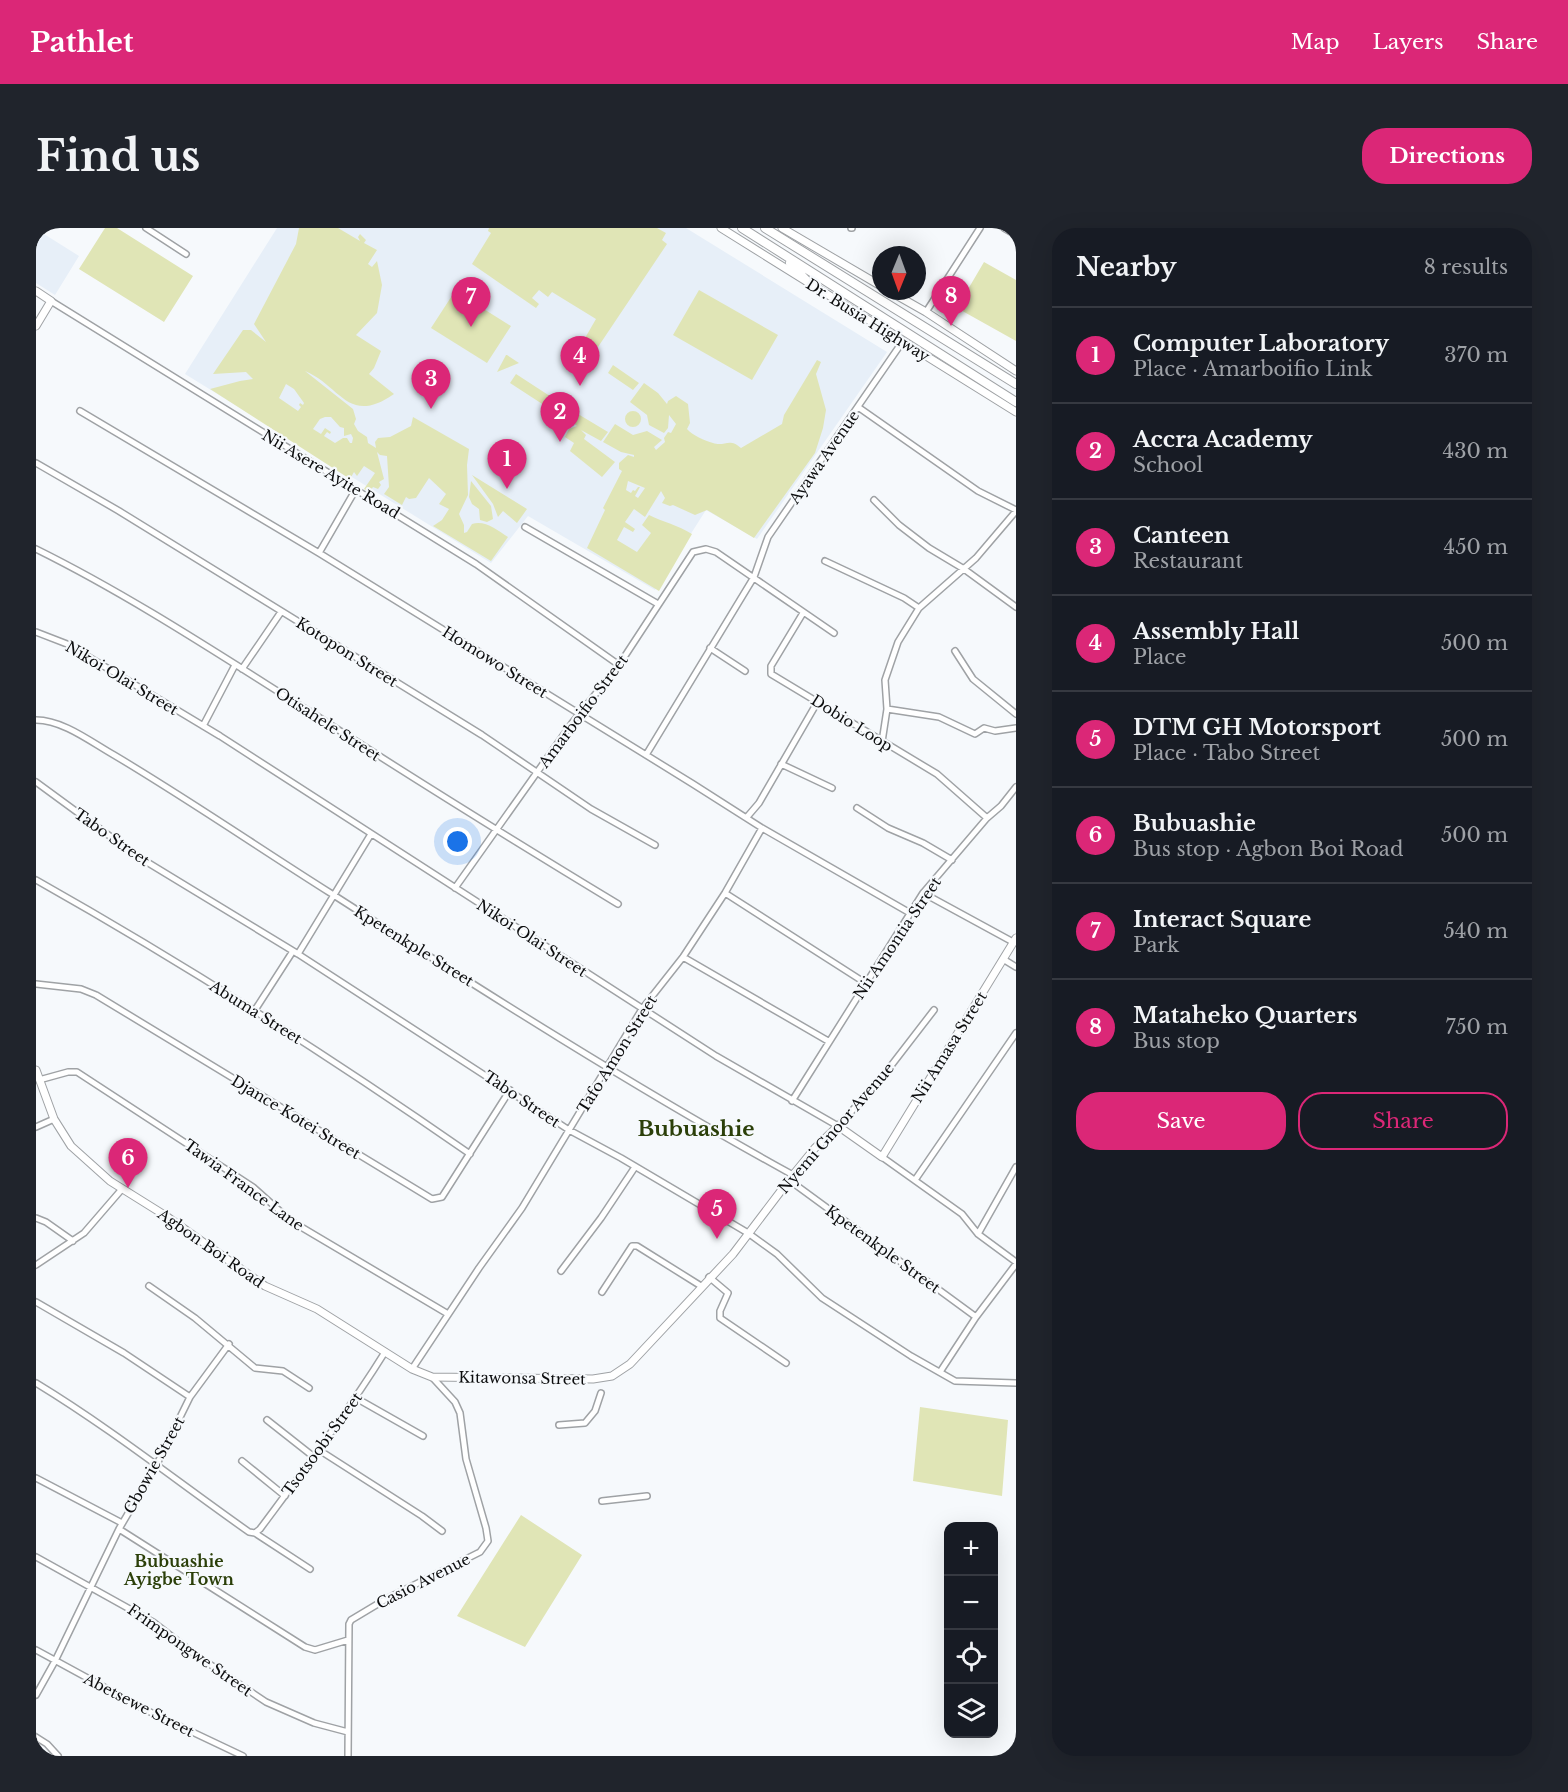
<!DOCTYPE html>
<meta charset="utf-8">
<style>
body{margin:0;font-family:"Libre Baskerville",serif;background:#20242c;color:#f1f3f6}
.controls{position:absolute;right:18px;bottom:18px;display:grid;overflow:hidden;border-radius:12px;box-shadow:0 6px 24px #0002}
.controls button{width:54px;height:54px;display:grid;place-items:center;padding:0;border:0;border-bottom:2px solid #363941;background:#171b24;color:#f1f3f6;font:30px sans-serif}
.compass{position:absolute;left:836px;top:18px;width:54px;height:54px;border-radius:50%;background:#171b24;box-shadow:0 6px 24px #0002;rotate:181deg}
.you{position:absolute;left:422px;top:614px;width:21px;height:21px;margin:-15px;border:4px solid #fff;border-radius:50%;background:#1a73e8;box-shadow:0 0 0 9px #1a73e833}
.badge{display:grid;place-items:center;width:39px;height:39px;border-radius:50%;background:#db2777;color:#fff;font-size:20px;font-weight:700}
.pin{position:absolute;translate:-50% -50px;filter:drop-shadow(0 2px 3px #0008)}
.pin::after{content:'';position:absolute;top:32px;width:21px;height:18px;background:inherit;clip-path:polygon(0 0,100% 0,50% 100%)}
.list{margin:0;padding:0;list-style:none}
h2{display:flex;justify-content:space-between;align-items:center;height:78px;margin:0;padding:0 24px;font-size:26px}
h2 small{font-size:20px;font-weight:400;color:#9ea1a6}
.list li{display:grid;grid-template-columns:39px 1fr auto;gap:18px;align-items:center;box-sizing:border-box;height:96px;padding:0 24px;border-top:2px solid #363941}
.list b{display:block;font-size:22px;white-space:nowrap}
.list p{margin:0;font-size:20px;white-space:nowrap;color:#9ea1a6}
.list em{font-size:20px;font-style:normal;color:#9ea1a6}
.actions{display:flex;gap:12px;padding:18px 24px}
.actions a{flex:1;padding:14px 0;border:2px solid #db2777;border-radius:24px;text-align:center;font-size:21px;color:#db2777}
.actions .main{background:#db2777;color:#fff}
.icon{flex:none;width:33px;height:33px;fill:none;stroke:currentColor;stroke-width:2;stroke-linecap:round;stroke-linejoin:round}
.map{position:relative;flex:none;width:980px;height:1528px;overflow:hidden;border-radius:24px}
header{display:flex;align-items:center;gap:36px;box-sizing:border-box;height:84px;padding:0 30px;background:#db2777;color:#fff}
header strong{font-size:28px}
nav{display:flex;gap:33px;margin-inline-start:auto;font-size:21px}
.intro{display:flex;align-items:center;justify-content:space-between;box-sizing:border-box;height:144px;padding:0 36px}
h1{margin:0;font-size:42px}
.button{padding:15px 27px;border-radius:24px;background:#db2777;color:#fff;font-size:21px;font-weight:700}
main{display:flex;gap:36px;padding:0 36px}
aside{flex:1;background:#171b24;border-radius:24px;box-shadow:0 6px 24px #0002}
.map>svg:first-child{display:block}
</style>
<header>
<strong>Pathlet</strong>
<nav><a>Map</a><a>Layers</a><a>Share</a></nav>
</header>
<div class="intro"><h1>Find us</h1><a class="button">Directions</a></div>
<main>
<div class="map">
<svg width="980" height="1528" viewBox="0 0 980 1528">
<rect width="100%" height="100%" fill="#f6f9fc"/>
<path fill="#e7eff8" d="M241,0h409l201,124 -130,187 -51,-29 -51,80 -127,-74 -37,47 -306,-189z
M0,1l43,27 -24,39 -19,-12z"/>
<path fill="#e0e5b6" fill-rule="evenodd" d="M69,0h12l76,48 -29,46 -85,-53z
M263,0h39l22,13 -2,-4 2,-3 6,6 -2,3 13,7 -9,14 4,3 5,-6 5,24 -5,28 -21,22 25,16 -7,17 -5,6 25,20c-46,32 -53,-8 -89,-23l48,38 3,10 -2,5 4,7 9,6 1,6 8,5 -1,-6 3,-4 12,-1 21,-11 2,-9 56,32 -2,16 1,30 -9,19 5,11v8l3,-1 5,-8c13,-4 25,6 36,13l-17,24 -58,-35 9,-6 7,-11 -10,-5 7,-10 -17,-16 -13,20 -7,1 -3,-2 -4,8 -18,-11 5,-7 -2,-31 -7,-1 -3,-3 7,27 -5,3 2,3 -3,4 -5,-2 -4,6 -5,-4 11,-16 -11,-7 -7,10 -3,-4 -4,7 -140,-90 30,-8 13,-2 -7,-7 -33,2 30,-44h8l15,12 -12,-18 42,-80zM250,156l8,5 10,14 -1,2 -3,-2 -1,2 2,2 -3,4 -19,-13zM289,189h6l9,10 4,1v8l7,-2 2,4 -1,5h-2l-3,-5h-4l-8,5 -11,-7 3,-4 3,2 1,-2 -6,-4 -4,6 -8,-5 7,-10z
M453,0h168l9,5 -4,7 5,4 -69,103 -13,-9 11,-19 -44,-27 -4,5 -9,-7 -7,8 7,6 -3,4 -64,-44 19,-31 -3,-2z
M948,34l32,18v61l-59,-33z
M663,62l79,45 -26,45 -79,-45z
M419,63l56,35 -24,37 -56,-35z
M471,127l12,8 -22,9 9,-17z
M781,132l4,2 -5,12 10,36 -3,18 -8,25 -61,85 -47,-28 -12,5 -22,-10 -3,1 -8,-3 3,-5 -4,-7 -16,26 -11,-8 -9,13 10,7 -2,3 -9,-5 -7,13 20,12 14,-19 -9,-8 7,-10c14,7 29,10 43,19l-33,57 -72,-43 18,-38 -2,-2 19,-37 -3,-2v-6l9,-8 6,2v-2l-13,-3 -18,-10 12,-18 18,11 14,-4 15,9 -8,7 2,3 9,-8 -1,-4 4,-6 3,1 5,-9 -7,-9 -1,13 -4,5 -15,-8 -2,-10 -17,-13 14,-19 14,10 9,11 1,-3 8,-5 12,8 2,19 -3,6c5,6 18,12 26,14 12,4 16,-6 28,5l41,-24 2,-9zM592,253l17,7 -7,10 -3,-2 5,-9h-2l-3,4 -2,-1 -2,3 -5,-3z
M577,137l26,18 -6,7 -25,-17z
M480,146l43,28 -6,9 -43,-28z
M537,183l35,21 -7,9 -20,-11 5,5 -2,4 31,23 -13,15 -32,-26 4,-8 -9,-6 4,-8 8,-3 -5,-4z
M589 191a8 8 0 1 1 16 0a8 8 0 1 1-16 0Z
M436,247l55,34 -10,14 -14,-12 -5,6 -5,-13z
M435,253l20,25 2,13 -6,3 -7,-2 -1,-11 -7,-5 -3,-7z
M884,1179l88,13 -6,76 -89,-15z
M485,1287l61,40 -57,92 -68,-31z"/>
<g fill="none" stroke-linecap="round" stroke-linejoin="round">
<g stroke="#9fa2a5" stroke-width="8">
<path id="minor" d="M110,0l40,26
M815,0h1
M968,0l12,7
M15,73l425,263 143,101
M890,84l54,-84
M822,179l120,84 38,19
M44,183l239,142 374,231 69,44 148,85
M0,235l83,48 363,224 109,74 64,36
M838,272l25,25 30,23 35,21 52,38
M489,299l133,77
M0,321c95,47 184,106 273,162 102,66 205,130 309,193
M283,325l37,-64
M789,333l79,37 15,10
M767,385l-32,53v8l166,100 50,44
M0,404l31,12 153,92 496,320 122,70 42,-46 54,-70
M674,420l35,23
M919,423l18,28 43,35
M206,441l39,-57
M851,481l52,8 36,17 9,-6 11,3 21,-3
M0,492c27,0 55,22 78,35 74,44 145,93 218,139 151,97 303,194 461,281
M167,498l32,-61
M846,514l5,-33 -2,-29 13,-38 21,-34 57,-50 40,-47
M610,527l108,-178 14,-40 135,-196
M745,536l51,24
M0,554l101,74 161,98 271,176 52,28 127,75 29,21 45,44 89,58 44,25 61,2
M821,580l31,20 35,15 29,17
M711,589l12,-14 59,-102
M0,652c149,84 293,176 434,274
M419,660l117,-165 47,-58 74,-113 13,-3 10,3 118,81
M689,665l142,91
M887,665l90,49
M262,726l73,-120
M647,729l145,84
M967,731l13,8
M0,756l45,5 15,6 336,204 10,-2 68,-107
M219,782l38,-59
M3,852l29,-8h9l176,115 38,34 157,93
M756,873l131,-208 64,-75 14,-12 15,-19
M0,899l18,-8
M846,929l80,57 16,20 38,28
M753,952l187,137
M879,952l101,-147
M0,990l10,4 27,19
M942,1006l38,-67
M0,1037l48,-32 38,-44
M525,1043l40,-53 34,-51
M673,1049l19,16 -8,18v7l66,45
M113,1058l46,32 60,50 28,3 26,17
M566,1064l30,-46h5l64,40
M0,1074l88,51 66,44 -33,67 -38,65 -64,132 -19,34
M376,1141l67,-101 43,-60 120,-199 41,-52 42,-64 37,-65
M904,1144l36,-55 40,-53
M0,1155c74,45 142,99 213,149l6,1 55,36
M154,1169l39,-53
M320,1170l67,38
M231,1192l47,37
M523,1197l26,-2 10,-12 6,-18
M283,1222l103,66 20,15
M206,1233l43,35
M0,1250l86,45
M566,1273l45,-5
M83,1301l186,118 10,3 33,-10
M219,1305l5,-4c43,-58 87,-116 125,-177
M0,1329l117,65 40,31 73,49 48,21 34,9
M0,1422l112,61 95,45
M0,1509l11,7 11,12
M312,1528l1,-132 2,-4 35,-21 94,-47 8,-11 -2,-13 -20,-69 -6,-46 -5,-11 -23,-25"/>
</g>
<g stroke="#9fa2a5" stroke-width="9">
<path id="tertiary" d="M685,0l295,184
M746,0l99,58
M0,63l15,10 -15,25
M853,63l37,21 90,59
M0,842l18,49 17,27 39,35 56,35 99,70 52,23 95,60 20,8 161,2 19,-3 18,-12 103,-110 60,-79 22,-27 23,-22 44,31 134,-219"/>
</g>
<g stroke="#9fa2a5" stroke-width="10">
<path id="trunk" d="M706,0l274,174
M729,0l251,156
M754,35l21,22"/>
</g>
<use href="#minor" stroke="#fff" stroke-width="5"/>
<use href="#tertiary" stroke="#fff" stroke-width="7"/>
<use href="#trunk" stroke="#fff" stroke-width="8"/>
</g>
<g text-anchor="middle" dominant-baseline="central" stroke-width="4.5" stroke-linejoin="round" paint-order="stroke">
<g font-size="15" fill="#0c0d0e" stroke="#f6f9fc">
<text transform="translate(832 92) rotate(32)">Dr. Busia Highway</text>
<text transform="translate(788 229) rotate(-55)">Ayawa Avenue</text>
<text transform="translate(295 246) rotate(31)">Nii Asere Ayite Road</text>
<text transform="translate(311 424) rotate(32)">Kotopon Street</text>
<text transform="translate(459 434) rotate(32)">Homowo Street</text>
<text transform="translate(86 450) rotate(31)">Nikoi Olai Street</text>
<text transform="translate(547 483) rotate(-53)">Amarboifio Street</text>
<text transform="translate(816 495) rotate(32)">Dobio Loop</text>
<text transform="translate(292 496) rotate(33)">Otisahele Street</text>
<text transform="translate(76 609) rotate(35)">Tabo Street</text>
<text transform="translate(496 710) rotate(33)">Nikoi Olai Street</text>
<text transform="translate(861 710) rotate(-56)">Nii Amontia Street</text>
<text transform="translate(378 718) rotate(32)">Kpetenkple Street</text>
<text transform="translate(220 784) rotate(32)">Abuma Street</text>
<text transform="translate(913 819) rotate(-58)">Nii Amasa Street</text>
<text transform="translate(581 826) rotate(-58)">Tafo Amon Street</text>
<text transform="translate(486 871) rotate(34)">Tabo Street</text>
<text transform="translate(260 889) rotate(31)">Djance Kotei Street</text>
<text transform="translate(800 900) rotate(-49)">Nyemi Gnoor Avenue</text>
<text transform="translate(208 957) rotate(36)">Tawia France Lane</text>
<text transform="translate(175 1020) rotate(35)">Agbon Boi Road</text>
<text transform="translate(847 1021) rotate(36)">Kpetenkple Street</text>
<text transform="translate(486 1150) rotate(1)">Kitawonsa Street</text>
<text transform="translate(286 1216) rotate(-54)">Tsotsoobi Street</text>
<text transform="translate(118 1237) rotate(-61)">Gbowie Street</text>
<text transform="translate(387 1353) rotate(-27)">Casio Avenue</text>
<text transform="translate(154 1422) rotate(35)">Frimpongwe Street</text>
<text transform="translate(103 1477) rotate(27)">Abetsewe Street</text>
</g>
<g font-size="16" font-weight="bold" fill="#2b3f09" stroke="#f6f9fc">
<text x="143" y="1333">Bubuashie<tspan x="143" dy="18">Ayigbe Town</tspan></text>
</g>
<g font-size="21" font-weight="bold" fill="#2b3f09" stroke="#f6f9fc">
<text x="660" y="901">Bubuashie</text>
</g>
</g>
</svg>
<div class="controls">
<button>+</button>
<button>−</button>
<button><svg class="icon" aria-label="locate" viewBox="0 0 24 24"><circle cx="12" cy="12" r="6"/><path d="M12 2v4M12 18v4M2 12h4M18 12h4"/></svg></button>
<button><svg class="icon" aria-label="layers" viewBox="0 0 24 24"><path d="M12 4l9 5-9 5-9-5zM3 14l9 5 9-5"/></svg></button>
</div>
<svg class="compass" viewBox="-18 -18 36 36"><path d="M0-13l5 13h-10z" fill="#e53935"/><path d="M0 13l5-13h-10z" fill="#9ea1a6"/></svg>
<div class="you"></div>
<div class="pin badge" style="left:471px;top:261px">1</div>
<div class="pin badge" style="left:524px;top:214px">2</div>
<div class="pin badge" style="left:395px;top:181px">3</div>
<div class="pin badge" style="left:544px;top:158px">4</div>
<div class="pin badge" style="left:681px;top:1011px">5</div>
<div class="pin badge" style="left:92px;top:960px">6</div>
<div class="pin badge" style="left:435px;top:99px">7</div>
<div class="pin badge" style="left:915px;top:98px">8</div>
</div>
<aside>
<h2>Nearby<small>8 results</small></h2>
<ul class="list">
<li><span class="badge">1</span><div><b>Computer Laboratory</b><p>Place · Amarboifio Link</p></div><em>370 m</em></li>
<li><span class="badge">2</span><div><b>Accra Academy</b><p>School</p></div><em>430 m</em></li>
<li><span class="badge">3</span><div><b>Canteen</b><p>Restaurant</p></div><em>450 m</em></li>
<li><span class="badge">4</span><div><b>Assembly Hall</b><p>Place</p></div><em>500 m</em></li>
<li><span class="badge">5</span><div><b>DTM GH Motorsport</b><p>Place · Tabo Street</p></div><em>500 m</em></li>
<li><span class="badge">6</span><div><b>Bubuashie</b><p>Bus stop · Agbon Boi Road</p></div><em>500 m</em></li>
<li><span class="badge">7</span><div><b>Interact Square</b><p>Park</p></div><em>540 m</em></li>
<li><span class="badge">8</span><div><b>Mataheko Quarters</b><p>Bus stop</p></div><em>750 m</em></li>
</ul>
<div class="actions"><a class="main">Save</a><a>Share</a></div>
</aside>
</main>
